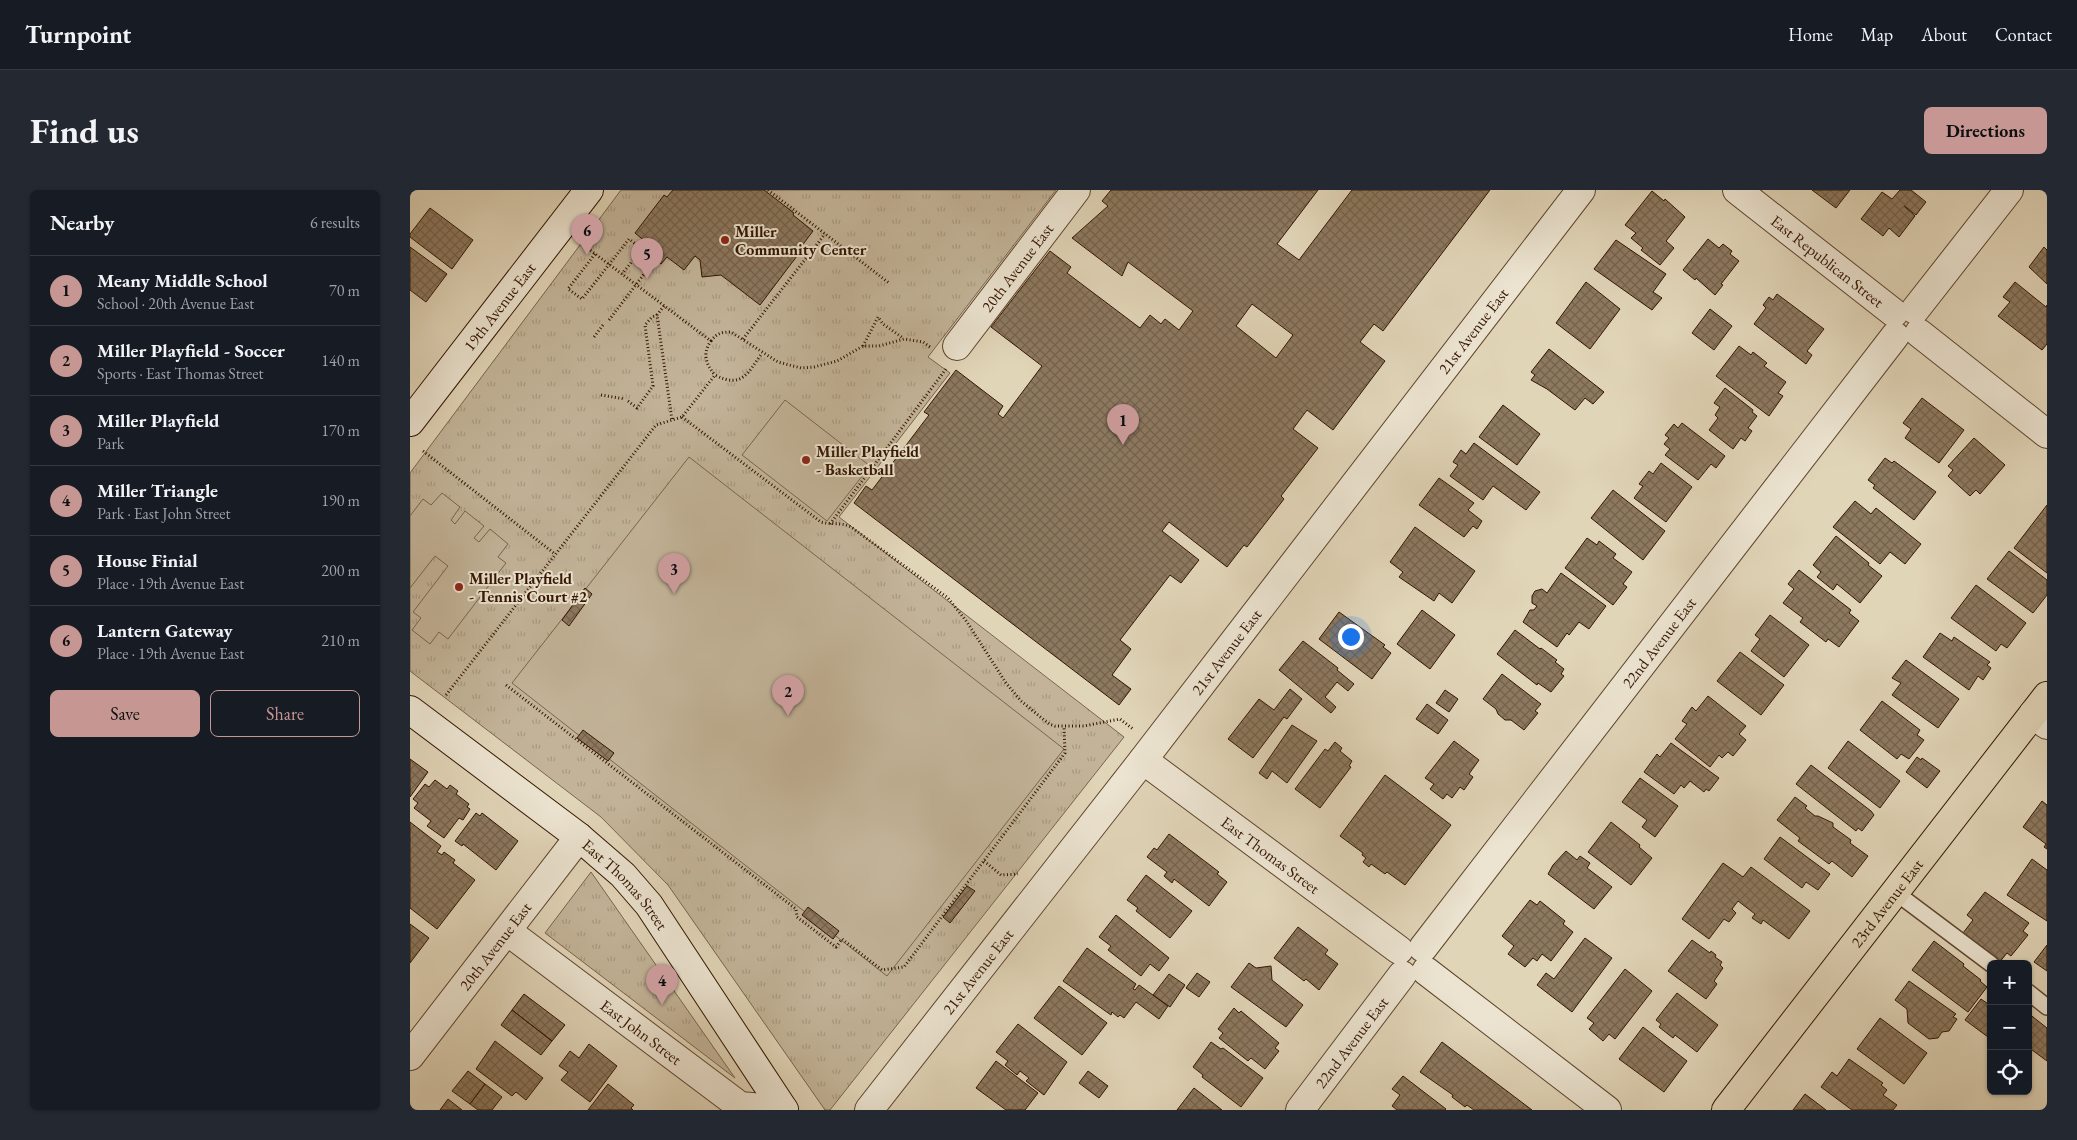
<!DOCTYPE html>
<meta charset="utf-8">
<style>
body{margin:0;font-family:"EB Garamond",serif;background:#242831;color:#f1f3f6}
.controls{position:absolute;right:15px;bottom:15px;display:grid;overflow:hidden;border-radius:8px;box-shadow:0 1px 4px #0004}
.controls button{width:45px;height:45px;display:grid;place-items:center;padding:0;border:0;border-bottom:1px solid #363941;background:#171b24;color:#f1f3f6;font:25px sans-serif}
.you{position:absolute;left:940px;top:446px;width:18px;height:18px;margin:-12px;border:4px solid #fff;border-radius:50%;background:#1a73e8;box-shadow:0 0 0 8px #1a73e833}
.badge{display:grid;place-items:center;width:32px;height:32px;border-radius:50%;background:#c59692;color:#111;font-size:16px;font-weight:700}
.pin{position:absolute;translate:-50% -41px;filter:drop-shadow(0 1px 2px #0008)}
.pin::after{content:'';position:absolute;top:26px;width:18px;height:15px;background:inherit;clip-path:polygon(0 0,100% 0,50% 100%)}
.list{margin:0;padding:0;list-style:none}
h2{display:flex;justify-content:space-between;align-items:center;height:65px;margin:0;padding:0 20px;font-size:21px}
h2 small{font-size:16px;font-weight:400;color:#9ea1a6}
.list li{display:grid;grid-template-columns:32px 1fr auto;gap:15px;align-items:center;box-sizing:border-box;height:70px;padding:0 20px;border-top:1px solid #363941}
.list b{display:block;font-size:19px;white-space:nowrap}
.list p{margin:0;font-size:16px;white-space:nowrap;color:#9ea1a6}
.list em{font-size:16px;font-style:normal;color:#9ea1a6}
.actions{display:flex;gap:10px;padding:15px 20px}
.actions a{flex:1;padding:11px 0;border:1px solid #c59692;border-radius:8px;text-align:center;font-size:18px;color:#c59692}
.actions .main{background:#c59692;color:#111}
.icon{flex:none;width:28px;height:28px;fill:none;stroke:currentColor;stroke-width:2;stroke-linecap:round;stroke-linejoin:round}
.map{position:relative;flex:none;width:1637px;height:920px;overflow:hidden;border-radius:8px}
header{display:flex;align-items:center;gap:30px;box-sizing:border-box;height:70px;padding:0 25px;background:#171b24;border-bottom:1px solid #363941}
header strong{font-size:24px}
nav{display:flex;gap:28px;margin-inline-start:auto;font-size:18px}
.intro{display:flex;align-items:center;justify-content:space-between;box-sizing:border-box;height:120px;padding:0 30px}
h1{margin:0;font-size:35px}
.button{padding:12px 22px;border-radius:8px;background:#c59692;color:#111;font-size:18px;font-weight:700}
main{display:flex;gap:30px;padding:0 30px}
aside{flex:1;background:#171b24;border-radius:8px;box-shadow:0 1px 4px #0004}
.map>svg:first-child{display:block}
</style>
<header>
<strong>Turnpoint</strong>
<nav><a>Home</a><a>Map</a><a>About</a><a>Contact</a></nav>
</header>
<div class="intro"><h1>Find us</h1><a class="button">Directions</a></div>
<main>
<aside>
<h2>Nearby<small>6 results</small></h2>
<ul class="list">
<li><span class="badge">1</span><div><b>Meany Middle School</b><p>School · 20th Avenue East</p></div><em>70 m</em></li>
<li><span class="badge">2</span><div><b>Miller Playfield - Soccer</b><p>Sports · East Thomas Street</p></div><em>140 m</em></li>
<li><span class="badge">3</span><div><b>Miller Playfield</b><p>Park</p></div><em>170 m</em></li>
<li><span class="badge">4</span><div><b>Miller Triangle</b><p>Park · East John Street</p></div><em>190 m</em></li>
<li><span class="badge">5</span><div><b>House Finial</b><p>Place · 19th Avenue East</p></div><em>200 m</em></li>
<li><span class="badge">6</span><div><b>Lantern Gateway</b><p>Place · 19th Avenue East</p></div><em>210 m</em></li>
</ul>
<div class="actions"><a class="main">Save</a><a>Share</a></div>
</aside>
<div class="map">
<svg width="1637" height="920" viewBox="0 0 1637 920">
<defs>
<pattern id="park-tufts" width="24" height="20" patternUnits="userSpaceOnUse" patternTransform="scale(1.25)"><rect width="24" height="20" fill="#c3b499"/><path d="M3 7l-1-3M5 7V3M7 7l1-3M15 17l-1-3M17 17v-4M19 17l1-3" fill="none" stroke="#a89a82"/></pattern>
<pattern id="building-cross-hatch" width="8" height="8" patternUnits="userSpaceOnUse" patternTransform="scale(1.25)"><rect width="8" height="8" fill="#8d7960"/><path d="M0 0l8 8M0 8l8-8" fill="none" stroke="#74624d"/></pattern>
</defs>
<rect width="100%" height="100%" fill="#e1d5b8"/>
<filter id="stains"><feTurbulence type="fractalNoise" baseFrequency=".004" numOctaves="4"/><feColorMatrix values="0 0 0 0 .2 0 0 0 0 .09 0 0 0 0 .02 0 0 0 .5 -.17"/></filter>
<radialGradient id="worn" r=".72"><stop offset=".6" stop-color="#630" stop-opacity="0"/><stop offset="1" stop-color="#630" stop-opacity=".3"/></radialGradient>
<path fill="url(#park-tufts)" stroke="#7b644c" d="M211,0h435l-128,167 22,16 -111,144 285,220 -294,373h-5l-157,-225 -67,-68 -191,-146v-198z
M181,682l144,206 -190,-145z"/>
<path fill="#c3b499" stroke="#7b644c" d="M375,210l85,66 -43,55 -85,-66z
M279,267l375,292 -177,227 -375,-293z
M32,303l18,14 -9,13 4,4 10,-13 19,15 -10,12 5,4 11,-13 18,15 -10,13 8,6 -58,76 -9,-7 -9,12 -18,-14 9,-12 -8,-6 35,-46 -13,-10 -25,32v-72l13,-17 8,6z"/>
<path fill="url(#building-cross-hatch)" stroke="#331500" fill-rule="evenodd" d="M263,0h91l30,23 -1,2 20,16 -15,20 2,1 -40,53 -39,-30 -19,2 -2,-17 -5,-4 -11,14 -17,-13 -6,7 -13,-10 5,-6 -18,-15 29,-38 3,2z
M701,0h207l-41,54 22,16 53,-70h138l-107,141 -9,-7 -14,18 25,19 -52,69 -26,-20 -14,19 25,19 -37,48 3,3 -37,48 -3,-2 -17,22 -58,-45 -7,9 37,29 -18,23 -11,-8 -50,65 11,9 -19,26 19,14 -12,16 -265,-202 12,-17 6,4 57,-75 -5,-3 32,-42 47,36 -5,8 5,4 39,-52 -51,-39 59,-76 21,16 -4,6 73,55 10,-13 11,9 4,-5 14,11 14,-19 -65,-49 -6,14 -50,-38 36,-32 -6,-5zM842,114l41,31 -17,23 -40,-32z
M1402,0h38l-14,18z
M1490,0h11l15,12 -10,13 -12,-9 11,10 -16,21 -10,-9 -6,8 -22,-17 21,-27 10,7z
M1242,1l12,10 1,-2 20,18 -19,24 8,7 -14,17 -19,-15 2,-2 -12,-10 5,-5 -11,-8z
M20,18l43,32 -21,29 -42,-32v-3z
M1298,49l11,9 4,-4 9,7 -2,3 9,7 -18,23 2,1 -8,10 -19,-17 -1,2 -12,-10z
M1206,50l50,34 -13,18 9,6 -10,12 -58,-41z
M0,57l37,27 -21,28 -16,-12z
M1634,57l3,3v34l-18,-17z
M1176,92l34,27 -30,40 -34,-26z
M1605,92l31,25 1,-2v39l-5,6 -44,-34 12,-14 -7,-5z
M1367,104l47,35 -17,22 5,4 -6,9 -52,-40 12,-16 -3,-3 6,-8 4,3z
M1300,119l22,17 -18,24 -22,-17z
M1329,156l12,9 2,-3 14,11 -3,3 22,16 -8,11 5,3 -14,20 -53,-40z
M1139,159l55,43 -11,12 -8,-6 -10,12 -28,-21 -16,-9 4,-5 -4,-3z
M1315,198l28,22 -1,2 5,4 -9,12 4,3 -7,10 -4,-3 -8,11 -24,-19 9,-12 -3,-3 5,-8 -6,-4z
M1512,208l42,32 -25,33 -34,-25 6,-9 -8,-6z
M1093,215l37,29 -23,31 -38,-28z
M1272,233l43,33 -9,12 -5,-4 -13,16 -33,-25 5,-6 -6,-5 5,-6 -4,-3 9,-11 4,4z
M1564,248l31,27 -25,29 -4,-4 -6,6 -22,-20 5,-6 -5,-4z
M1064,253l66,49 -14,18 -33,-24 -10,14 -33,-24 8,-11 -5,-3 8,-12 5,4z
M1475,268l7,5 2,-2 42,31 -22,28 -41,-32 2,-3 -7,-5z
M1251,273l31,24 -26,35 -32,-24 9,-12 -4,-2 10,-13 4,3z
M1029,288l35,25 -6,7 14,11 -5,8 -4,-3 -9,11 -45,-32z
M1203,300l52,41 -22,29 -52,-42z
M1445,311l16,13 5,-6 45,36 -16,20 -15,-12 -10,12 -47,-37z
M1637,315v68l-33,-25z
M1005,337l60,44 -23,32 -13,-10 -5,8 -35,-24 4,-5 -13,-10z
M1426,346l33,27 -1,2 14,11 -22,27 -23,-19 -4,6 -16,-13 4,-5 -8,-7z
M1177,348l10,7 2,-4 17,13 -3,4 19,14 -9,12 4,3 -14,18 -48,-37z
M1599,361l38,29v15l-14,18 -46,-34z
M1389,380l52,40 -2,3 10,8 -20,26 -11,-8 -2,3 -26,-20 3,-4 -20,-15 11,-14 -6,-5z
M1151,383l45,33 -17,23 -10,-7 -10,13 -2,-2 -10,14 -34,-25 7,-12h4l3,-4 -5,-3v-7l3,-5 7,-2 5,4z
M1566,395l50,38 -19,25 -6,-4 -5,7 -45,-33z
M175,398l7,6 -23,32 -7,-6z
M1012,420l33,25 -25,34 -33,-25z
M929,422l46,33 -2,2 8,6 -19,26 -53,-40z
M1360,425l39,30 -25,32 -33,-26 9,-12 -5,-4z
M1105,440l25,19 1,-1 16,12 -2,2 9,7 -3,5 3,2 -13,16 -13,-9 -1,2 -40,-31z
M1530,443l12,8 2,-4 36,25 -3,3 4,3 -8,12 -5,-4 -9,14 -46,-33z
M893,451l35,27 -1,2 17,14 -6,7 -11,-9 -12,15 11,10 -5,6 -52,-43z
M1330,462l44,33 -23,30 -44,-34z
M1496,470l53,39 -21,29 -46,-33 9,-12 -9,-5z
M1092,484l39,30 -6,7 3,2 -14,17 -13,-10h-6l-7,-6 -2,-5 -13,-10z
M880,499l12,10 -15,20 -3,-2 -31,41 -25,-19 31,-40 15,11z
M1035,500l13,9 -9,13 -13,-9z
M1298,506l38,30 -7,8 7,6 -13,16 -5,-4 -6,6 -3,-3 -9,12 -35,-28 12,-15 -5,-3 10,-14 4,4z
M1472,511l38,29 -3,5 7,5 -15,19 -8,-5 -4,5 -37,-29z
M1017,514l21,16 -10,14 -22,-15z
M882,535l25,16 -30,42 -15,-12 -5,8 -8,-6z
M173,540l31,23 -6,8 -31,-23z
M1044,551l25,19 -10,14 4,3 -9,13 -4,-3 -8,11 -5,-4 -4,5 -13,-10 4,-5 -9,-6z
M1438,551l52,40 -20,27 -52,-40z
M925,552l7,6 -2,3 12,10 -3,5 2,1 -31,41 -25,-19 30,-40 3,2z
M1261,553l48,35 -10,13 -3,-2 -2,3 -14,-11 -6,7 -3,-3 -7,9 -30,-22 13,-18 3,3z
M1507,567l4,3 1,-2 18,13 -13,17 -21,-16z
M0,569l18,13 -18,25z
M1401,575l60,46 3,4 -12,16 -4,-3 -2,3 -60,-47z
M975,585l66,50 -46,60 -18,-13 -2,2 -14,-10 -2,3 -6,-5 3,-4 -4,-3 1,-2 -23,-17z
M1230,588l38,28 -23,31 -13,-10 5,-7 -25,-18z
M25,590l12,9 3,-4 8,6 -2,3 13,10 -2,3 3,2 -7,11 -4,-2 -15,20 -17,-12 4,-5 -17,-13 4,-5 -5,-4 12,-15 4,3z
M1385,607l12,9 -2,2 10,8h3l15,7v4l18,13 -1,3 18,13 -16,21 -20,-16 -3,3 -31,-23 2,-3 -23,-18z
M1632,611l5,4v44l-3,-2 2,-3 -23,-17z
M66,623l4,3 2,-3 36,28 -22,29 -33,-26 -1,2 -7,-5z
M0,632l31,24 -4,6 5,3 2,-3 11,8 -2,3 22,17 -38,49 -27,-21z
M1201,632l29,23 -1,2 13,11 -21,27 -43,-33z
M759,644l50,38 -2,2 10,8 -18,24 -35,-27 -2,4 -8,-7 3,-4 -20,-15 7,-9 3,2z
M1370,647l50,37 -12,16 -12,-8 -4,6 -38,-29z
M1156,661l11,9 3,-4 10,7 -3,5 25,19 -18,22 -46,-35 5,-9z
M1622,669l15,11v51l-40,-26z
M1313,673l20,14 8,-10 59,44 -21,28 -26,-19 -2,4 -9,-6 3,-4 -17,-13 -6,8 4,4 -7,9 -5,-3 -15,20 -27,-20z
M736,685l46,36 -22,27 -34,-27 2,-3 -11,-8z
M557,696l8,5 -25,32 -7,-6z
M1575,702l44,31 -6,8 5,4 -17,21 -4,-3 -9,11 -17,-13 2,-3 -20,-15 10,-13 -6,-5z
M1120,710l7,5 3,-4 25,20 -2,3 10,8 -22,29 -9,-7 -5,7 -4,-3 -8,9 -17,-13 6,-8 -12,-10z
M398,717l31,24 -6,8 -31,-24z
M706,725l53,43 -10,13 -9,-7 -9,12 -33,-26 3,-4 -12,-9z
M0,734l19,14 -19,25z
M888,737l30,23 -3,4 13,10 -19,26 -13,-11 -2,2 -30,-23z
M1175,748l27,20 -40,54 -35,-27 9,-12 8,6z
M1282,750l18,13 1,-2 5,4 -1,2 7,5 -2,3 3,3 -9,13 3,3 -11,15 -38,-28z
M1524,751l30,23 -1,2 18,14 -1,1 7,6 -19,25 -56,-42z
M1637,755v26l-13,-9z
M677,758l49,36 -3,5 2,1 4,-5 29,21 -9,13 -23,-17 -12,16 -4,-3 -2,2 -6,-5 -1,3 -48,-34z
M839,773l7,5 15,-2 1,14 31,25 -17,22 -55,-40z
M1215,779l27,22 -37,48 -6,-5 -6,7 -14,-12 5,-6 -7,-5z
M787,783l13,9 -11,15 -13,-9z
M759,784l16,11 -15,22 -17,-12z
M1499,791l47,33 -3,3 4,2 -8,12 -7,1 -4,6 -9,1 -21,-16 -1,-14 -12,-9z
M649,796l48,37 -25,32 -48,-37z
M1267,803l41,32 -21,27 -22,-17 -2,3 -14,-11 2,-3 -5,-4z
M114,804l41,31 -13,16 -40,-31z
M1571,809l10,7v27l-3,4 -23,-17z
M824,818l5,5 2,-2 38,32 -4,5 4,3 -14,18 -14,-11 -3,3 -29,-23 4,-5 -5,-4z
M102,820l40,31 -11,14 -40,-30z
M1618,823l19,15v33l-19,-14z
M1470,828l47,35 -23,31 -47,-35z
M608,834l49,38 -23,33 -18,-14 3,-3 -9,-7 -3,4 -12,-10 3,-4 -12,-9z
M1233,837l44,34 -23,31 -45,-33z
M85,851l48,37 -17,22 -10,-8 -4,4 -36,-27z
M801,852l10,7 2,-1 40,30 -22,29 -39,-30 1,-2 -10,-8z
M1032,852l90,68h-58l-7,-5 -2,2 -13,-10 1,-2 -33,-23z
M179,854l28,22 -27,36 -29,-22 7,-8 -9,-6 11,-15 9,7z
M1439,869l34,24 -2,2 6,5 -4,5 14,10 -4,5h-41l-31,-23 11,-15 5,4z
M586,871l42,32 -13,17h-19l-30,-22z
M58,881l17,13 -15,20 -18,-13z
M678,881l20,15 -9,12 -20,-15z
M993,886l43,33 -1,1h-48l-5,-4 8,-11 -8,-6z
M75,894l17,13 -10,13h-14l-8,-6z
M198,894l26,21 -3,3 2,2h-45z
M784,898l28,22h-45z
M1395,904l21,16h-33z
M38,909l14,11h-22z"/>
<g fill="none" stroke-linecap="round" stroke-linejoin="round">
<g stroke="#5e452e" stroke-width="18">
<path id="lane" d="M1485,702l96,72
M1618,802l19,15"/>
</g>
<g stroke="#5e452e" stroke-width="30">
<g id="street">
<path id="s1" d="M1327,0l157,123"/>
<path d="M1505,120l94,-120"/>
<path d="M1509,143l128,101"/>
<path id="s2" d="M547,156l119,-156"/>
<path d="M1623,524l14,11"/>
<path id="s3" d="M733,570l256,190"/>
<path id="s4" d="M97,741l233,175 44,4"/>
<path id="s5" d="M1013,758l472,-612"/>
<path d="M1016,781l181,139"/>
<path id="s6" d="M0,866l169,-219"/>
<path id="s7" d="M459,920l274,-350 438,-570"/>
<path id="s8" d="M890,920l102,-135"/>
</g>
</g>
<g stroke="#331500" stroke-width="30">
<g id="secondary">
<path id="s9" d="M0,232l179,-232"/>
<path id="s10" d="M0,520l169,127 44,38 26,30 135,205"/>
</g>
</g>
<g stroke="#331500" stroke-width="30">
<g id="primary">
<path id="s11" d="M1316,920l321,-414"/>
</g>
</g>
<path stroke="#331500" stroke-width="3" stroke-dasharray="1 2.5" stroke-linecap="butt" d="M358,0l121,93
M172,54l129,97c-9,12 -5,24 4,34
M185,64l-27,35 14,10 47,-60 13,10 -20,25
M254,116l-7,9 15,105
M199,130l45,-59
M184,147l9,-12
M333,149l82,-105
M301,151c6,-8 11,-9 20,-9l47,30 23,6 13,-1 23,-6 26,-15h16l25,-7 19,3 7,5
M453,156l15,-29 5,7 20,14
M191,205l24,4
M218,211l9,7 16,-22 -8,-61 7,-8 5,-2
M272,227l139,105c10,3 20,0 30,5l97,71 19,24 39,61 15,18 28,23 6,2h29l36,-7 13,10
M13,261l132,103
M420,334l116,-155
M96,495l290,224 1,8 39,30 6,-8 40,31 22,-3 161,-214 -1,-26
M36,505l210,-270 26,-8 33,-42c27,14 33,-2 47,-22
M574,671l17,14 17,-1"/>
<use href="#lane" stroke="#ece4d1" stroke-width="15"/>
<use href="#street" stroke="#ece4d1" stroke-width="28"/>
<use href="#secondary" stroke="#ece4d1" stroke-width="28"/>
<use href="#primary" stroke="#e1d5b8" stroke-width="28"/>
</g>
<g fill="#8f2418" stroke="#ece4d1" stroke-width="2">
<circle cx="315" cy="50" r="5"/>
<circle cx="396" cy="270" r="5"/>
<circle cx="49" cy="397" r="5"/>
</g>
<g text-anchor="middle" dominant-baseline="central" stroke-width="4" stroke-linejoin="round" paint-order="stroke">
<g font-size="16" font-weight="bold" fill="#331500" stroke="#ece4d1" text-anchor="start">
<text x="325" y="41">Miller<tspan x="325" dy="18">Community Center</tspan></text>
<text x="406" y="261">Miller Playfield<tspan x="406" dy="18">- Basketball</tspan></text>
<text x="59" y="388">Miller Playfield<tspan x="59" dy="18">- Tennis Court #2</tspan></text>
</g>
<g font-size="16" fill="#331500" stroke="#ece4d1">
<text stroke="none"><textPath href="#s1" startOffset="115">East Republican Street</textPath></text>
<text stroke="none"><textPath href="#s2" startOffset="99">20th Avenue East</textPath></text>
<text stroke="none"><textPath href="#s9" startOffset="146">19th Avenue East</textPath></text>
<text stroke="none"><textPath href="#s7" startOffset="986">21st Avenue East</textPath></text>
<text stroke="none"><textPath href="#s5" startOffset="386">22nd Avenue East</textPath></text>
<text stroke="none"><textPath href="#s7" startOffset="581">21st Avenue East</textPath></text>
<text stroke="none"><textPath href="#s3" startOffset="159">East Thomas Street</textPath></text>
<text stroke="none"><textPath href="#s10" startOffset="278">East Thomas Street</textPath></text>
<text stroke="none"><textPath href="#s11" startOffset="262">23rd Avenue East</textPath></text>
<text stroke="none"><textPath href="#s6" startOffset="139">20th Avenue East</textPath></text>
<text stroke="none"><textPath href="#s7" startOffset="176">21st Avenue East</textPath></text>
<text stroke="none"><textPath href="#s4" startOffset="168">East John Street</textPath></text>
<text stroke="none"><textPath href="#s8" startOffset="85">22nd Avenue East</textPath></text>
</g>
</g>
<rect width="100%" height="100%" filter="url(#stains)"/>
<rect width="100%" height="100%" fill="url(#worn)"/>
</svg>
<div class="controls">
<button>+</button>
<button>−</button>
<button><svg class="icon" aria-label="locate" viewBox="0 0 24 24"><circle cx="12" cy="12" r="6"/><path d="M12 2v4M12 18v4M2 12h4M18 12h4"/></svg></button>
</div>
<div class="you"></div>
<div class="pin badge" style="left:713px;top:255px">1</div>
<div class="pin badge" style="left:378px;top:526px">2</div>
<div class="pin badge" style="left:264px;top:404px">3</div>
<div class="pin badge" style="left:252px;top:815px">4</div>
<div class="pin badge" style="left:237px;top:89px">5</div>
<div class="pin badge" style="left:177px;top:65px">6</div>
</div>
</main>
